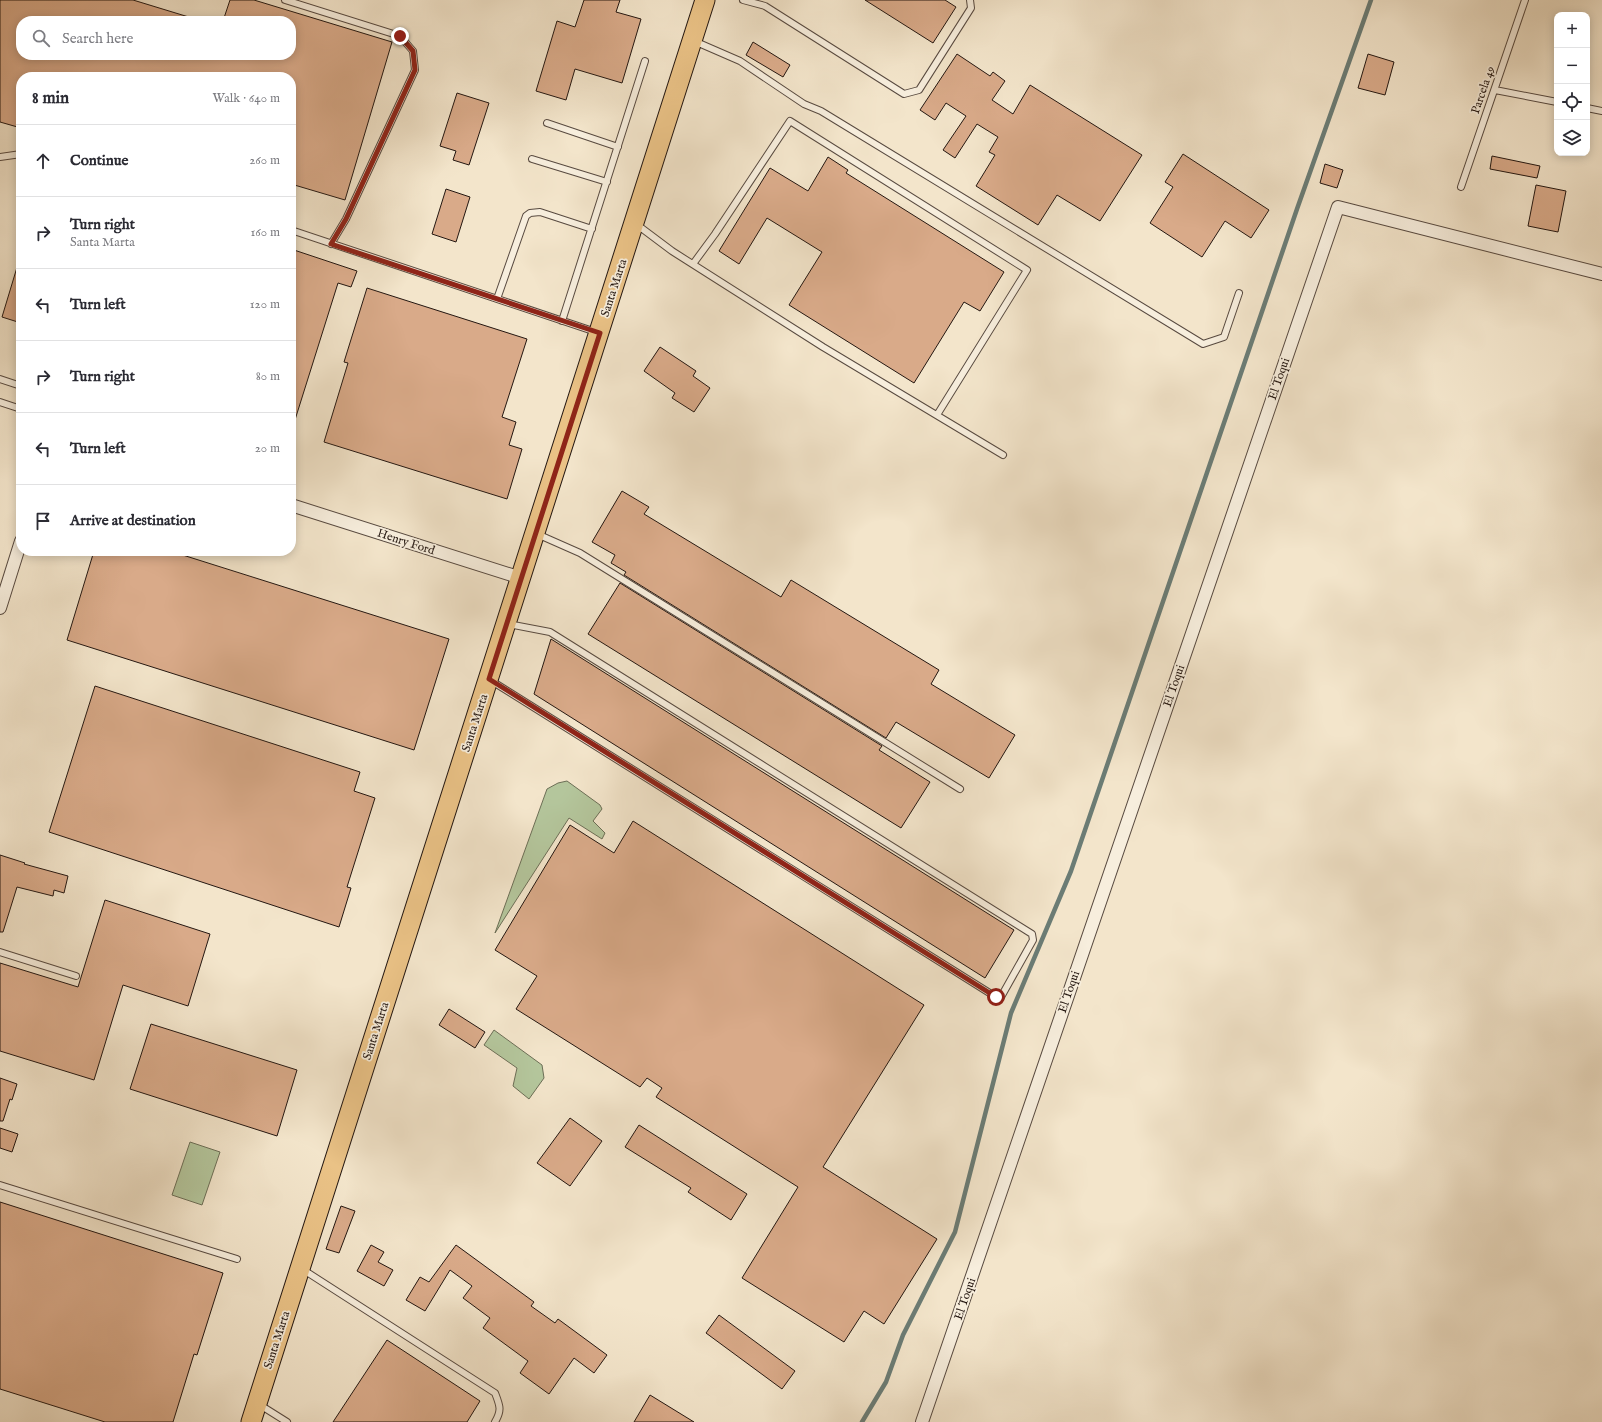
<!DOCTYPE html>
<meta charset="utf-8">
<style>
body{margin:0;font-family:"IM FELL English",serif;background:#f7f7f7;color:#2b2b33}
.controls{position:absolute;right:12px;top:12px;display:grid;overflow:hidden;border-radius:8px;box-shadow:0 2px 10px #0003}
.controls button{width:36px;height:36px;display:grid;place-items:center;padding:0;border:0;border-bottom:1px solid #e1e1e2;background:#fff;color:#2b2b33;font:20px sans-serif}
.stop{position:absolute;width:12px;height:12px;margin:-9px;border:3px solid #8f2418;border-radius:50%;background:#fff}
.stop.end{background:#8f2418;border-color:#fff;box-shadow:0 1px 4px #0008}
.list{margin:0;padding:0;list-style:none}
h2{display:flex;justify-content:space-between;align-items:center;height:52px;margin:0;padding:0 16px;font-size:17px}
h2 small{font-size:13px;font-weight:400;color:#7c7c81}
.list li{display:grid;grid-template-columns:26px 1fr auto;gap:12px;align-items:center;box-sizing:border-box;height:72px;padding:0 16px;border-top:1px solid #e1e1e2}
.list b{display:block;font-size:15px;white-space:nowrap}
.list p{margin:0;font-size:13px;white-space:nowrap;color:#7c7c81}
.list em{font-size:13px;font-style:normal;color:#7c7c81}
.icon{flex:none;width:22px;height:22px;fill:none;stroke:currentColor;stroke-width:2;stroke-linecap:round;stroke-linejoin:round}
.map{position:relative;flex:none;width:1602px;height:1422px;overflow:hidden}
.search{position:absolute;background:#fff;box-shadow:0 2px 10px #0003;left:16px;top:16px;width:280px;height:44px;display:flex;align-items:center;gap:10px;box-sizing:border-box;padding:0 14px;border-radius:16px;color:#7c7c81;font-size:15px}
.panel{position:absolute;background:#fff;box-shadow:0 2px 10px #0003;left:16px;top:72px;width:280px;height:484px;border-radius:16px}
.map>svg:first-child{display:block}
</style>
<div class="map">
<svg width="1602" height="1422" viewBox="0 0 1602 1422">
<rect width="100%" height="100%" fill="#f3e5cb"/>
<filter id="stains"><feTurbulence type="fractalNoise" baseFrequency=".005" numOctaves="4"/><feColorMatrix values="0 0 0 0 .2 0 0 0 0 .09 0 0 0 0 .02 0 0 0 .5 -.17"/></filter>
<radialGradient id="worn" r=".72"><stop offset=".6" stop-color="#630" stop-opacity="0"/><stop offset="1" stop-color="#630" stop-opacity=".3"/></radialGradient>
<path fill="#b4c69c" stroke="#6c6e56" d="M567,781l33,24 2,4 -9,12 12,12 -3,6 -33,-21 -74,115 52,-144 11,-6z
M494,1030l48,35 2,13 -15,21 -16,-13 4,-18 -33,-23z
M190,1142l30,10 -18,53 -30,-10z"/>
<g fill="none" stroke-linecap="round" stroke-linejoin="round">
<path stroke="#6b7c75" stroke-width="4.5" d="M862,1422l24,-40 17,-47 52,-103 56,-219 60,-142 226,-662 74,-209"/>
</g>
<path fill="#d9aa89" stroke="#241711" d="M0,0h133l59,18 -1,3h-170v34h270v-34h-68l7,-21h24l138,42 -47,158 -54,-16v-107h-270v51l-21,-6z
M584,0h36l-4,12 25,7 -19,64 -47,-14 -9,31 -30,-9 21,-70 18,6z
M865,0h80l11,7 -23,36z
M753,42l37,23 -7,12 -37,-22z
M957,54l33,22 3,-4 12,9 -13,19 21,14 17,-29 112,70 -42,66 -43,-26 -19,30 -62,-39 19,-31 -6,-3 9,-15 -21,-13 -22,34 -12,-8 23,-34 -20,-13 -11,17 -15,-10z
M1368,54l26,8 -9,33 -27,-7z
M457,93l32,10 -20,62 -16,-5 3,-9 -16,-5z
M1183,154l86,56 -18,28 -26,-17 -23,36 -52,-34 23,-36 -8,-5z
M1492,156l48,10 -3,12 -47,-9z
M828,157l20,13 -2,3 158,99 -24,39 -16,-9 -50,81 -125,-78 33,-53 -55,-34 -28,46 -20,-13 51,-83 38,23z
M1325,164l18,6 -6,18 -17,-5z
M1536,185l30,6 -8,41 -30,-6z
M446,189l24,8 -14,45 -24,-8z
M291,249l66,22 -6,16 -13,-4 -44,140 -3,-1z
M18,264h3v59l-19,-6z
M367,288l160,51 -25,78 14,5 -7,23 13,4 -15,50 -183,-57 24,-79 -4,-1z
M660,347l36,24 -3,5 17,12 -16,24 -22,-14 3,-5 -31,-22z
M622,491l27,16 -5,7 137,83 10,-17 148,90 -8,14 84,51 -26,43 -93,-56 -10,16 -262,-163 2,-3 -15,-9 4,-8 -23,-13z
M94,551h76l279,88 -35,111 -347,-110z
M620,583l262,163 -3,4 51,32 -29,46 -313,-194z
M551,639l463,291 -29,48 -451,-284z
M95,686l265,86 -6,19 21,7 -28,89 4,1 -12,39 -290,-95z
M633,821l291,184 -101,162 114,72 -53,85 -20,-13 -20,31 -102,-64 56,-91 -142,-90 6,-9 -15,-10 -7,9 -124,-78 21,-33 -42,-26 75,-125 44,28z
M0,855l25,8 -1,1 44,12 -4,17 -10,-3 -1,6 -36,-9 -14,45h-3z
M105,900l105,34 -22,72 -65,-21 -29,95 -94,-29v-88l78,24z
M449,1009l36,23 -10,16 -36,-23z
M151,1024l146,46 -20,66 -147,-47z
M0,1078l17,6 -5,16 -2,-1 -7,22h-3z
M570,1118l32,23 -32,45 -33,-23z
M639,1125l108,69 -16,26 -43,-28 3,-4 -66,-41z
M0,1128l18,6 -6,18 -12,-4z
M0,1202l223,71 -26,82 -3,-1 -21,68h-68l-105,-33z
M341,1206l14,5 -16,42 -13,-4z
M371,1245l13,7 -6,10 15,8 -9,16 -27,-15z
M456,1245l78,57 -3,4 24,17 3,-4 49,36 -13,18 -20,-15 -25,36 -29,-21 8,-12 -45,-33 7,-10 -27,-20 9,-12 -22,-16 -25,41 -19,-11 14,-23 9,5z
M719,1315l76,56 -13,18 -76,-56z
M387,1340l93,61 -13,21h-134z
M650,1395l44,27h-60z"/>
<g fill="none" stroke-linecap="round" stroke-linejoin="round">
<g stroke="#584a40" stroke-width="8">
<path id="service" d="M285,0l115,36 13,15 2,19 -69,149 -15,25
M743,0l22,6 139,88 15,-4 52,-82 -1,-8
M694,41l46,20 64,43 17,7 382,233 21,-7 15,-44
M1495,90l62,12
M1587,108l15,3
M547,123l71,24
M0,157l21,-3
M532,159l75,23
M1461,187l64,-187
M636,224l36,27 151,96 180,108
M291,230l305,102
M693,264l22,-30 75,-113 237,149 -90,145
M497,299l29,-83 4,-3 10,-1 52,17
M562,321l83,-260
M0,379l21,7
M0,402l21,7
M537,534l43,19 380,236
M490,680l506,317h5l32,-57 -1,-6 -482,-302 -42,-8
M0,952l76,24
M0,1185l237,74
M302,1269l193,124c5,13 7,17 0,29
M260,1405l27,17"/>
</g>
<g stroke="#584a40" stroke-width="14">
<path id="minor" d="M291,505l230,73
M0,608l21,-67
M922,1422l416,-1215 264,67"/>
</g>
<g stroke="#241711" stroke-width="21">
<path id="primary" d="M251,1422l454,-1422"/>
</g>
<use href="#service" stroke="#f7eedd" stroke-width="6"/>
<use href="#minor" stroke="#f7eedd" stroke-width="12"/>
<use href="#primary" stroke="#eac286" stroke-width="19"/>
</g>
<g fill="none" stroke-linecap="round" stroke-linejoin="round">
<path stroke="#8f2418" stroke-width="5" d="M400,36l13,15 2,19 -69,149 -15,25 269,89 -111,346 507,318"/>
</g>
<g text-anchor="middle" dominant-baseline="central" stroke-width="3.5" stroke-linejoin="round" paint-order="stroke">
<g font-size="12" fill="#241711" stroke="#f7eedd">
<text transform="translate(1483 90) rotate(-71)">Parcela 49</text>
<text transform="translate(614 288) rotate(-72)">Santa Marta</text>
<text transform="translate(1279 379) rotate(-71)">El Toqui</text>
<text transform="translate(406 542) rotate(18)">Henry Ford</text>
<text transform="translate(1174 686) rotate(-71)">El Toqui</text>
<text transform="translate(475 723) rotate(-72)">Santa Marta</text>
<text transform="translate(1069 992) rotate(-71)">El Toqui</text>
<text transform="translate(376 1031) rotate(-72)">Santa Marta</text>
<text transform="translate(965 1299) rotate(-71)">El Toqui</text>
<text transform="translate(277 1340) rotate(-72)">Santa Marta</text>
</g>
</g>
<rect width="100%" height="100%" filter="url(#stains)"/>
<rect width="100%" height="100%" fill="url(#worn)"/>
</svg>
<div class="controls">
<button>+</button>
<button>−</button>
<button><svg class="icon" aria-label="locate" viewBox="0 0 24 24"><circle cx="12" cy="12" r="6"/><path d="M12 2v4M12 18v4M2 12h4M18 12h4"/></svg></button>
<button><svg class="icon" aria-label="layers" viewBox="0 0 24 24"><path d="M12 4l9 5-9 5-9-5zM3 14l9 5 9-5"/></svg></button>
</div>
<div class="stop" style="left:996px;top:997px"></div>
<div class="stop end" style="left:400px;top:36px"></div>
<div class="search"><svg class="icon" aria-label="search" viewBox="0 0 24 24"><circle cx="10" cy="10" r="6"/><path d="M15 15l6 6"/></svg>Search here</div>
<section class="panel">
<h2>8 min<small>Walk · 640 m</small></h2>
<ul class="list">
<li><svg class="icon" aria-label="ahead" viewBox="0 0 24 24"><path d="M12 20V5M6 11l6-6 6 6"/></svg><div><b>Continue</b></div><em>260 m</em></li>
<li><svg class="icon" aria-label="right" viewBox="0 0 24 24"><path d="M7 20v-9h11M14 6l5 5-5 5"/></svg><div><b>Turn right</b><p>Santa Marta</p></div><em>160 m</em></li>
<li><svg class="icon" aria-label="left" viewBox="0 0 24 24"><path d="M17 20v-9H6M10 6l-5 5 5 5"/></svg><div><b>Turn left</b></div><em>120 m</em></li>
<li><svg class="icon" aria-label="right" viewBox="0 0 24 24"><path d="M7 20v-9h11M14 6l5 5-5 5"/></svg><div><b>Turn right</b></div><em>80 m</em></li>
<li><svg class="icon" aria-label="left" viewBox="0 0 24 24"><path d="M17 20v-9H6M10 6l-5 5 5 5"/></svg><div><b>Turn left</b></div><em>20 m</em></li>
<li><svg class="icon" aria-label="arrive" viewBox="0 0 24 24"><path d="M6 21V4h12l-3 4 3 4H6"/></svg><div><b>Arrive at destination</b></div></li>
</ul>
</section>
</div>
